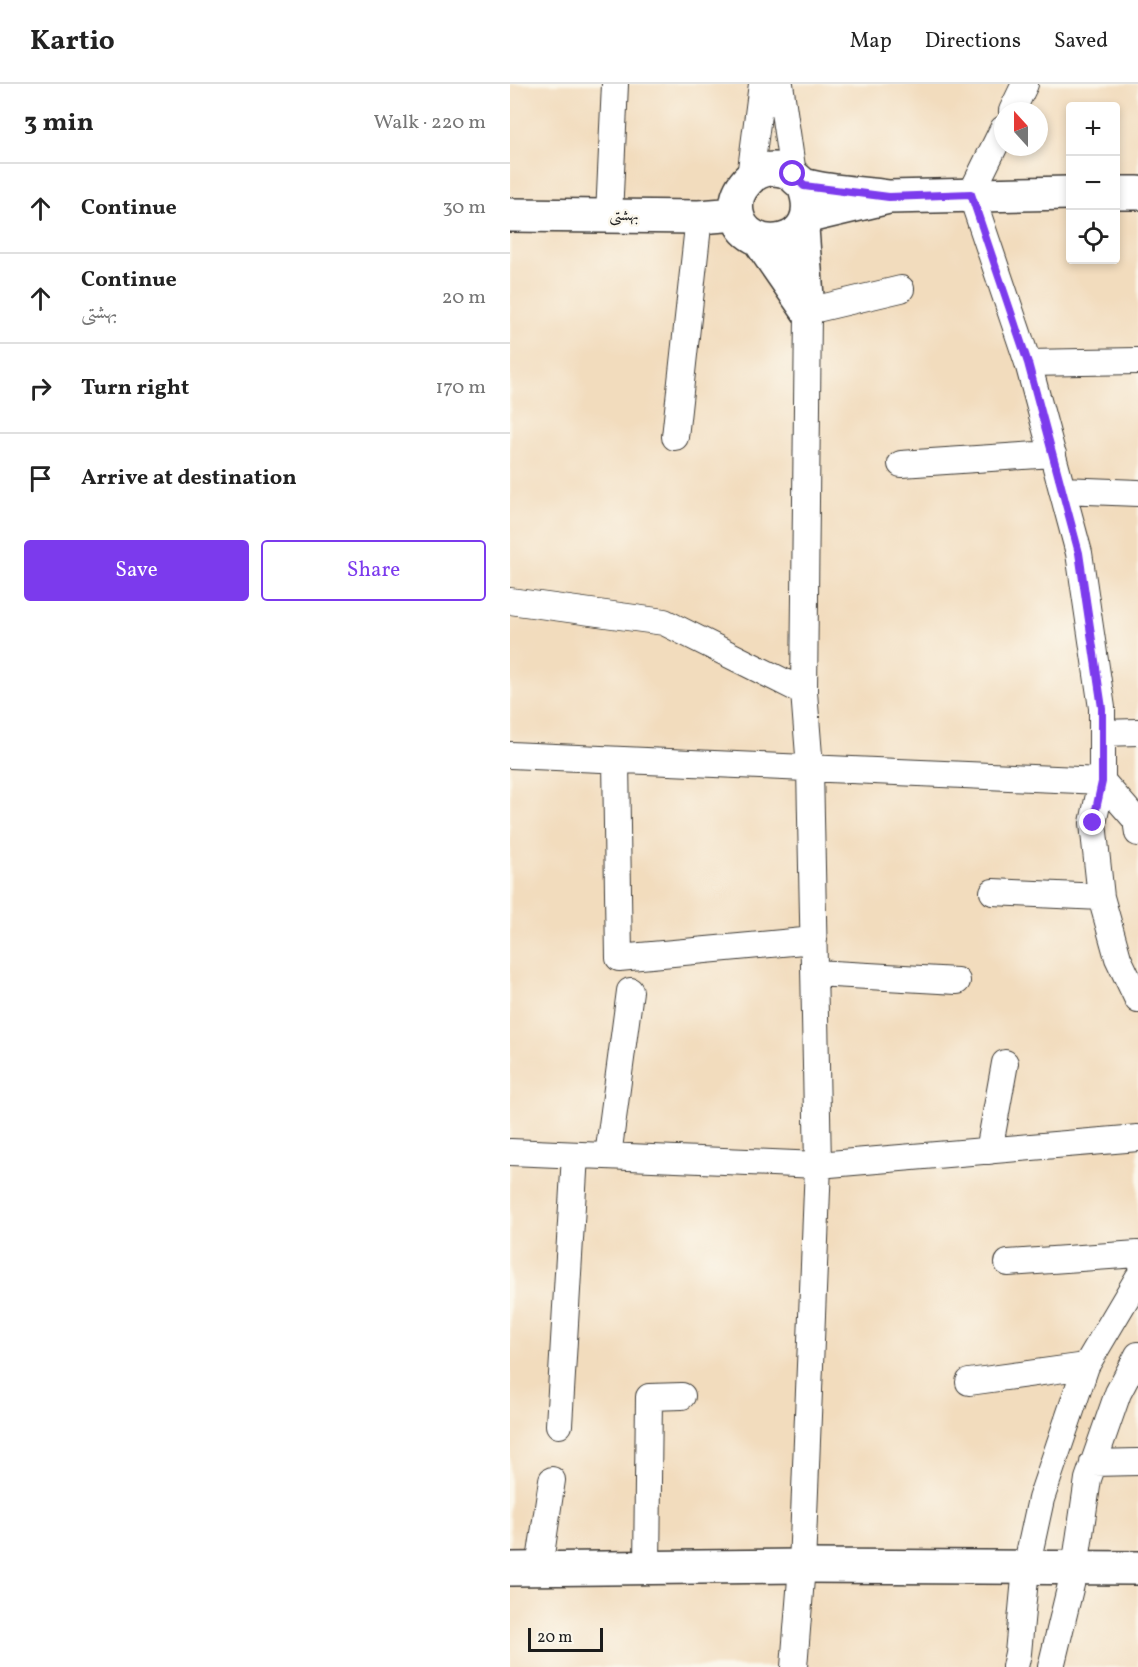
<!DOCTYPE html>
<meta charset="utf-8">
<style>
body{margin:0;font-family:Vollkorn,Amiri,serif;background:#f2f2f2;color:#222}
.controls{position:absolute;right:18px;top:18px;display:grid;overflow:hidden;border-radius:6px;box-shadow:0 3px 9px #0003}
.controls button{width:54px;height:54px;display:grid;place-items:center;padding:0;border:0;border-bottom:2px solid #e0e0e0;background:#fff;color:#222;font:30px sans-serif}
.compass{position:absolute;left:484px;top:18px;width:54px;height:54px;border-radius:50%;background:#fff;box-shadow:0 3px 9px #0003;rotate:339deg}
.scale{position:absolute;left:18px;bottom:15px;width:75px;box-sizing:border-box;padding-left:6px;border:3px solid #1c1c1c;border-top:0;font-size:16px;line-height:21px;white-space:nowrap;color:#1c1c1c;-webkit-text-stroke:4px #fbf7ec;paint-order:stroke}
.stop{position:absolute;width:18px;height:18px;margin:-14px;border:4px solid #7c3aed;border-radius:50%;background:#fff}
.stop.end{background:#7c3aed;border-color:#fff;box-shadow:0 2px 6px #0008}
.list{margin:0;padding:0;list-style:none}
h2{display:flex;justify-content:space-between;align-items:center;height:78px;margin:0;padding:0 24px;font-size:26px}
h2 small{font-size:20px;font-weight:400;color:#767676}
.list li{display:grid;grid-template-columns:39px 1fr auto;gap:18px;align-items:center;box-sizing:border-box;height:90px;padding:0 24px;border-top:2px solid #e0e0e0}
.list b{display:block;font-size:22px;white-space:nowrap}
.list p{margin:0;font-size:20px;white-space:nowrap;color:#767676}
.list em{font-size:20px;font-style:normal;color:#767676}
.actions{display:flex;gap:12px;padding:18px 24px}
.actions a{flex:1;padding:14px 0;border:2px solid #7c3aed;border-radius:6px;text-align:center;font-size:21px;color:#7c3aed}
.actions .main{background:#7c3aed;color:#fff}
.icon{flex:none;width:33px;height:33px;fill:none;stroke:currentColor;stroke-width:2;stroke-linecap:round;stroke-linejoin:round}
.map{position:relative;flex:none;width:628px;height:1583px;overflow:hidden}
header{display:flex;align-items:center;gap:36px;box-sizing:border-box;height:84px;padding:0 30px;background:#fff;border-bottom:2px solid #e0e0e0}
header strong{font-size:28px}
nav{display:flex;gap:33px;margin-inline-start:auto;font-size:21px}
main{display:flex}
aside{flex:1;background:#fff}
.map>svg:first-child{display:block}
</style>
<header>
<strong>Kartio</strong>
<nav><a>Map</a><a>Directions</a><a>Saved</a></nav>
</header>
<main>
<aside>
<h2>3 min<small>Walk · 220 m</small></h2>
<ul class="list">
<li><svg class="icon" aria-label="ahead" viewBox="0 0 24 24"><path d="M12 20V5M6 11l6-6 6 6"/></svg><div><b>Continue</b></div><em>30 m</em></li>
<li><svg class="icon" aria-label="ahead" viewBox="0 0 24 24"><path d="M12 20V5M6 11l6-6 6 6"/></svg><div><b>Continue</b><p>بهشتی</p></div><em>20 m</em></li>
<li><svg class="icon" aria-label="right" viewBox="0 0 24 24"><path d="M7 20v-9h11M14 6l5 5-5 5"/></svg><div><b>Turn right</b></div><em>170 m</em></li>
<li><svg class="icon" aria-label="arrive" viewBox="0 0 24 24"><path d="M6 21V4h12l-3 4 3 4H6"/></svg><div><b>Arrive at destination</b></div></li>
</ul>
<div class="actions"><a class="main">Save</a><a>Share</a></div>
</aside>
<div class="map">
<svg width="628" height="1583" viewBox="0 0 628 1583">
<rect width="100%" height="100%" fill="#fbf7ec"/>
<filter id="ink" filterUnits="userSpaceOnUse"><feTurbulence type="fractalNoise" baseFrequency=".0167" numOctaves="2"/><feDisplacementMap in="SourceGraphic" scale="12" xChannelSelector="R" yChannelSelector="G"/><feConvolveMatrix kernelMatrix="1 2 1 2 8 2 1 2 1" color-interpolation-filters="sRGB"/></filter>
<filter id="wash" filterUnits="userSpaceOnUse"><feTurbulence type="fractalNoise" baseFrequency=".008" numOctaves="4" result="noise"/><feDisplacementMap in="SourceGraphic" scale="24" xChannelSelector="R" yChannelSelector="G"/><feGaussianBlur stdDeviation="1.35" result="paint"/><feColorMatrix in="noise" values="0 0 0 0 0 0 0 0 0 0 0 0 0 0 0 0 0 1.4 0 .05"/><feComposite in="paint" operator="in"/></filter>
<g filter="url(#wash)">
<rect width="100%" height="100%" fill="#f2dcbd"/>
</g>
<g filter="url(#ink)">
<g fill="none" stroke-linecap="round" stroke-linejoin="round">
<g stroke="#3c3934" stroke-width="28">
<path id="minor" d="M270,0l13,90
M502,27l13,-27
M240,93l12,-93
M99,132l6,-132
M518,279l110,-2
M165,353l24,-220
M391,380l152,-10
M552,406l76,3
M0,517l154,21 140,70 6,76 8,397 -16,401 -8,101
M294,608l4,-381 93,-22
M592,649l36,-1
M0,671l592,26v-73l-23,-155 -51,-190 -57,-169 32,-65
M106,676l3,198 195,-18
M628,749l-2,-13 -34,-39 -9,42 8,74 17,61 20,42
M483,808l108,5
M305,889l142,8
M479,1067l16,-88
M0,1068l308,13 320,-27
M98,1072l22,-165
M498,1179l130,-9
M459,1298l117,-16
M49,1341l16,-270
M583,1379l45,-1
M137,1483l2,-170 33,-1
M29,1484l13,-88
M505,1583l3,-14 8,-85 15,-69 45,-133 52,-88
M541,1583l24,-99 13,-89 30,-86 20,-38"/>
</g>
<g stroke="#3c3934" stroke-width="36">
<path id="tertiary" d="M294,102c24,62 -59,73 -67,27 -2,-13 1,-22 10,-32 9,-10 21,-14 34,-11 13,2 17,14 26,16 26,7 55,7 82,11l-80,19
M606,109h22
M379,113l181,-4
M0,131l189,2 38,-3
M249,156l49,71 -6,-83
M0,1485l292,-3 336,2"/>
</g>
<use href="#minor" stroke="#fff" stroke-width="26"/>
<use href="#tertiary" stroke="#fff" stroke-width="33"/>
</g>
</g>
<g fill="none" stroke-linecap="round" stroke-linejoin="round" filter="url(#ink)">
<path stroke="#7c3aed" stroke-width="8" d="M283,90l11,12 85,11 82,-3 57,169 51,190 23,155v74l-9,41"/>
</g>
<g text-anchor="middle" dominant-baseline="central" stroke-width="5" stroke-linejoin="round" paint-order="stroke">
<g font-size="16" fill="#1c1c1c" stroke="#fbf7ec">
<text transform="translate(114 132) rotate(1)">بهشتی</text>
</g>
</g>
</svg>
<div class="controls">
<button>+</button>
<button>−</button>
<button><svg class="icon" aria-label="locate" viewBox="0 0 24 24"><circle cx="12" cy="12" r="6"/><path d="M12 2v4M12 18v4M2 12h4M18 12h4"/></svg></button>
</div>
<svg class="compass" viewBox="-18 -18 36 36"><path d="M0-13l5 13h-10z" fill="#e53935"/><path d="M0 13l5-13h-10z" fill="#767676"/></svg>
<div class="scale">20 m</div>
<div class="stop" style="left:283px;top:90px"></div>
<div class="stop end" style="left:583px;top:739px"></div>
</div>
</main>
